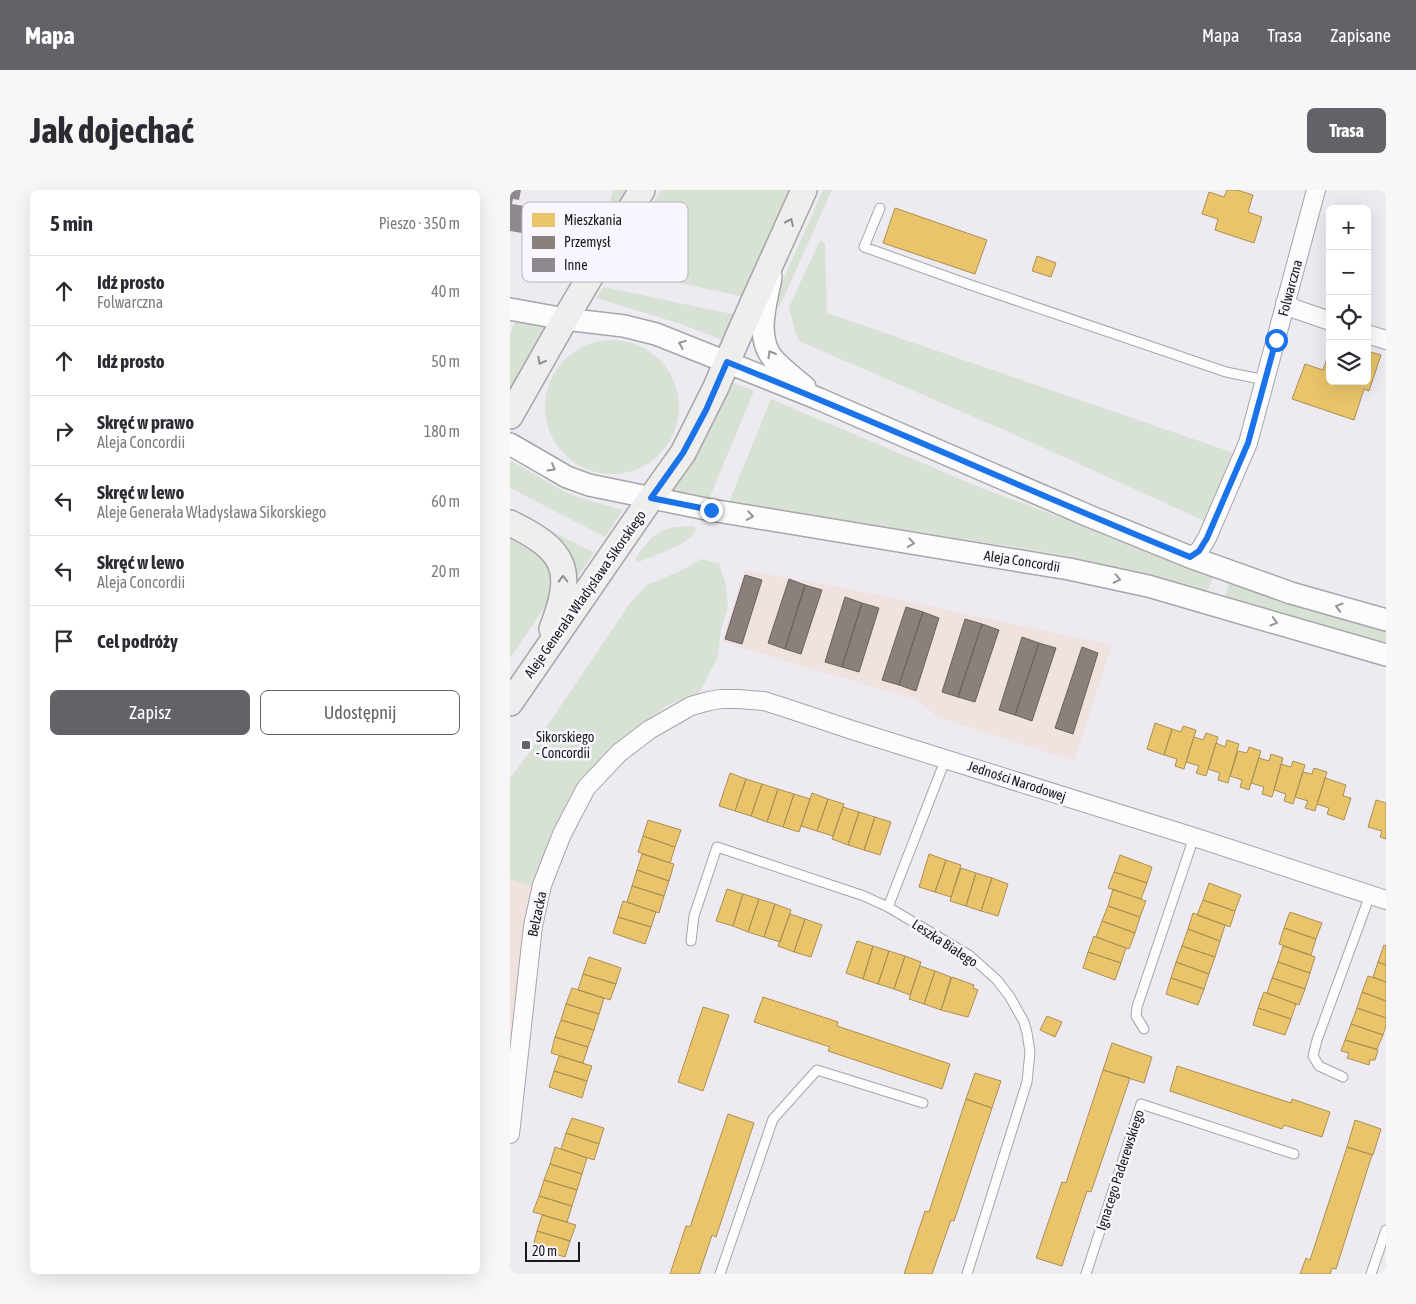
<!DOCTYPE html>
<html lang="pl">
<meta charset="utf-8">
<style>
body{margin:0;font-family:"Asap Condensed",sans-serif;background:#f7f7f7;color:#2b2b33}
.controls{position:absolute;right:15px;top:15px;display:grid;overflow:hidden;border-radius:8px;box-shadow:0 5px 20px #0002}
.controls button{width:45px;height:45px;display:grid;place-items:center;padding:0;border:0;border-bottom:1px solid #e1e1e2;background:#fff;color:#2b2b33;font:25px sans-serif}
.scale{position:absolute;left:15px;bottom:12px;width:55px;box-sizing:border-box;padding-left:5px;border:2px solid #1a181d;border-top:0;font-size:14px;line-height:18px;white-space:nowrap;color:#1a181d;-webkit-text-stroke:4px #f9f6ff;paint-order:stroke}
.stop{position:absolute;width:15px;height:15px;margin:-11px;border:4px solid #1a73e8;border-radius:50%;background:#fff}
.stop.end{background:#1a73e8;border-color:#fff;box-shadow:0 1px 5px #0008}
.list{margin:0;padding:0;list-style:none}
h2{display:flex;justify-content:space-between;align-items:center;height:65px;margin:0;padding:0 20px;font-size:21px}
h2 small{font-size:16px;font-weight:400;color:#7c7c81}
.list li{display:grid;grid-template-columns:32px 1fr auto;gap:15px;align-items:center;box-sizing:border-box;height:70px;padding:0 20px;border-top:1px solid #e1e1e2}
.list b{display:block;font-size:19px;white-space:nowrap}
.list p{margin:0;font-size:16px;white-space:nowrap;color:#7c7c81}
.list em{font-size:16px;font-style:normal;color:#7c7c81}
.actions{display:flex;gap:10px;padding:15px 20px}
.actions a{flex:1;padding:11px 0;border:1px solid #646268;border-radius:8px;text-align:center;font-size:18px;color:#646268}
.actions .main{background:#646268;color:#fff}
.icon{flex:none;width:28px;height:28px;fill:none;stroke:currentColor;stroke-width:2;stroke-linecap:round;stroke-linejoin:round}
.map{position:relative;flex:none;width:876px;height:1084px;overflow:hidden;border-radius:8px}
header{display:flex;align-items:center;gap:30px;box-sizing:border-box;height:70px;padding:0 25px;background:#646268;color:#fff}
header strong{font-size:24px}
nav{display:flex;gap:28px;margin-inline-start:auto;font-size:18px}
.intro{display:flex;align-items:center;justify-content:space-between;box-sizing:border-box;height:120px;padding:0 30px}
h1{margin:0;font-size:35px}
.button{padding:12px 22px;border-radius:8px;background:#646268;color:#fff;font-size:18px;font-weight:700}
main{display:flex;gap:30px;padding:0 30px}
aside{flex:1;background:#fff;border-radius:8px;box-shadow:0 5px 20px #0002}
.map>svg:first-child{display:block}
</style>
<header>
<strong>Mapa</strong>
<nav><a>Mapa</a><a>Trasa</a><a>Zapisane</a></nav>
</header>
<div class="intro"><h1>Jak dojechać</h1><a class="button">Trasa</a></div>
<main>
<aside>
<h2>5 min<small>Pieszo · 350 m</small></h2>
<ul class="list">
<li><svg class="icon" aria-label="ahead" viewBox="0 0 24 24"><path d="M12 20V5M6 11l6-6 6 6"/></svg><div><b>Idź prosto</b><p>Folwarczna</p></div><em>40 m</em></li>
<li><svg class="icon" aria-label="ahead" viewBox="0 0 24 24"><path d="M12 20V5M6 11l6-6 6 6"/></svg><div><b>Idź prosto</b></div><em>50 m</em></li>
<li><svg class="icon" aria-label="right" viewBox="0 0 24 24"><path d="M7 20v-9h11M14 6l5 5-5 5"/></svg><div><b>Skręć w prawo</b><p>Aleja Concordii</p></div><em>180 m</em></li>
<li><svg class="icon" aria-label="left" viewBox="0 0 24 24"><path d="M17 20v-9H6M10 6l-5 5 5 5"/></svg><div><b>Skręć w lewo</b><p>Aleje Generała Władysława Sikorskiego</p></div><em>60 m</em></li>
<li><svg class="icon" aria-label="left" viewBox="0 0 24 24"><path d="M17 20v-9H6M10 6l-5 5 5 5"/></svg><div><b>Skręć w lewo</b><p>Aleja Concordii</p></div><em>20 m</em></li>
<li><svg class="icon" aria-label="arrive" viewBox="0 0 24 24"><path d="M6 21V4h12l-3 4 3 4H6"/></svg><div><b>Cel podróży</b></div></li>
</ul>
<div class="actions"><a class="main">Zapisz</a><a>Udostępnij</a></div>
</aside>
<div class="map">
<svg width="876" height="1084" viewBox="0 0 876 1084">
<rect width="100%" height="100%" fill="#eeeaf2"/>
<path fill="#f0e2df" d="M234,381h5l91,16 272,58 -38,116 -136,-44 -21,-17 -195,-58z
M0,689l22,7 -22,156z"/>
<path fill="#d7e2d5" d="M103,0h14l-37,63 -1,-8 17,-27z
M151,0h132l-48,107 -127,-27 -2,-5z
M313,0h9l-52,116 -7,-1 7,-18z
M310,50l5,3 2,70 410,141 -28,69 -198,-90 -210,-91c-9,-8 -6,-23 -13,-33z
M94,97l133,28 -12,26 -47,-18 -82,-25z
M5,132l32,4 -37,65v-56z
M35 217a67 67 0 1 1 134 0a67 67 0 1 1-134 0Z
M220,192l24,9 -45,108 -37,-6 24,-39z
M261,209l213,90 126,46 103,42 -6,16 -76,-21 -74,-18 -328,-52z
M0,270l53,31 15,6 45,13 -18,27 -95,-49z
M0,320l84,43 -23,33 -61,-71z
M184,336l2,3c-1,4 -3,7 -6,9 -11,9 -37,18 -51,24l-4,-3c20,-28 24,-32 59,-33z
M0,341l43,36 -4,34 -39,57z
M191,369l18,4 7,22 2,23 -7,21 -3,28 -19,36 -33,13 -38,29 -27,23 -25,27 -24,46 -20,55 -22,-7v-101l21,-28 99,-147 17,-18 33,-14z
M719,393l48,17 109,31v14l-161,-47z"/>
<path fill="#e9c46a" stroke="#ab9053" d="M717,0h10l16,5 -5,17 14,5 -8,26 -39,-13 3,-11 -16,-5 7,-22 15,5z
M385,18l92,32 -12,34 -92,-31z
M527,66l19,7 -5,14 -19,-6z
M820,160v31h37v-30l14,4 -12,36 -5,-2 -10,31 -62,-21 13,-35 18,6z
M645,533l17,6 -8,26 -17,-6z
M673,536l13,4 -12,39 -9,-3 2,-7 -13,-4 8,-26 9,3z
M696,543l12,4 -12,39 -10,-3 3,-7 -13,-4 8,-25 9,3z
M717,550l12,4 -11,39 -10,-3 2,-7 -12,-4 8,-26 9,4z
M739,557l12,4 -12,39 -9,-3 2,-7 -12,-4 8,-25 9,2z
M761,564l12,4 -11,39 -10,-3 2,-7 -13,-4 8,-25 10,3z
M783,571l12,4 -12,39 -9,-3 2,-7 -12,-4 7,-26 10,3z
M804,578l13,4 -12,39 -10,-3 3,-7 -13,-4 8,-25 9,2z
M220,583l16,6 -11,32 -16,-5z
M815,588l21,7 -3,11 8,2 -7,22 -17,-6 2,-6 -12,-4z
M236,589l16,5 -11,32 -16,-5z
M252,594l16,5 -11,33 -16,-6z
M268,599l16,5 -11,33 -16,-5z
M302,603l16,6 -11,32 -16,-5z
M284,604l16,5 -11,33 -16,-5z
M318,609l16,5 -11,32 -16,-5z
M866,610l10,3v36l-6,-2 2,-6 -14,-4z
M333,617l16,5 -11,33 -16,-6z
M349,622l16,5 -11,33 -16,-5z
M365,627l16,5 -11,33 -16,-5z
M138,630l33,10 -6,17 -32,-11z
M133,646l32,11 -5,16 -32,-11z
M132,664l32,10 -5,17 -32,-11z
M419,664l17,6 -11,32 -16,-5z
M610,665l32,12 -5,16 -33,-11z
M436,670l15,5 -10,32 -16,-5z
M451,678l15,5 -10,33 -16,-5z
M127,680l32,11 -5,15 -32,-10z
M604,682l33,11 -6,16 -33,-11z
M466,683l16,5 -11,33 -15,-5z
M482,688l16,6 -10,32 -17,-5z
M699,693l32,12 -6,16 -32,-11z
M122,696l32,10 -5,17 -32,-11z
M217,699l16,5 -10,32 -17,-5z
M603,699l33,12 -6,16 -32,-11z
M233,704l16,5 -11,33 -15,-6z
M249,709l16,5 -11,33 -16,-5z
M693,710l32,11 -5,16 -33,-12z
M113,711l33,11 -5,15 -33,-10z
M265,714l16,6 -11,32 -16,-5z
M598,716l32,11 -5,16 -33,-12z
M780,722l32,11 -6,16 -32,-11z
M683,723l32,12 -5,16 -32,-12z
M280,724l15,5 -11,33 -16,-6z
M108,727l33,10 -6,17 -32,-11z
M295,729l17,6 -11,32 -17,-5z
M592,731l33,12 -6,16 -33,-12z
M774,738l32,11 -5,16 -32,-11z
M678,739l32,12 -5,16 -33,-11z
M584,746l32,12 -5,15 -33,-11z
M347,751l16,5 -10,33 -17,-6z
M874,755l2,1v19l-8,-3z
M363,756l16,5 -11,33 -15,-5z
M672,756l33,11 -6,17 -33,-12z
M773,756l32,11 -5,16 -32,-11z
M379,761l16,5 -11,33 -16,-5z
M578,762l33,11 -6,17 -32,-12z
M395,766l16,6 -11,33 -16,-6z
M79,767l32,11 -5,16 -33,-10z
M666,772l33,12 -5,15 -33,-11z
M768,772l32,11 -5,16 -33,-11z
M868,772l8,3v17l-13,-5z
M410,776l15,5 -11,33 -15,-5z
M425,781l16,6 -10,33 -17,-6z
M73,784l33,10 -6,16 -32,-10z
M858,786l18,6v19l-24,-9z
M442,787l22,8 -1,3 5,2 -10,27 -27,-7z
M661,788l33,11 -6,16 -32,-11z
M762,788l33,11 -6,16 -32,-12z
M62,798l32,10 -5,16 -33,-10z
M754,802l32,12 -5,15 -33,-11z
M852,802l24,9v17l-29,-10z
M253,807l75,25 -1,4 113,38 -8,25 -114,-38 2,-4 -76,-25z
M56,814l33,10 -5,16 -33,-10z
M193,817l26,8 -26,76 -25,-9z
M748,818l33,11 -6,16 -32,-10z
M847,818l29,10v8l-3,9 -32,-11z
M537,826l15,6 -7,15 -15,-7z
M51,830l33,10 -6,17 -33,-10z
M841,834l32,11 -6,14 -32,-9z
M45,847l33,10 -5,16 -32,-10z
M835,850l33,10 -3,10h-5l-1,5 -22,-7 2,-5 -8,-2z
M602,853l40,14 -8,26 -41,-13z
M49,866l33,10 -5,15 -33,-10z
M667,876l114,37 1,-4 38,13 -8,25 -38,-12 -2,4 -112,-38z
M593,880l27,8 -39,114 -4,-1 -25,75 -26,-8 26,-76 4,1z
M44,881l33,10 -5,17 -33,-11z
M465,883l26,8 -9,27 -26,-9z
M456,909l26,9 -38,113 -3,-1 -19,54h-28l21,-63 4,1z
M218,924l26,9 -38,114 -4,-2 -13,39h-29l16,-48 4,1z
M62,928l32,10 -5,16 -33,-11z
M845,930l26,9 -8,26 -26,-8z
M56,943l33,11 -5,16 -33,-11z
M45,957l32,11 -5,16 -32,-10z
M837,957l25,8 -36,114 -4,-1 -2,6h-30l6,-16 4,2z
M40,974l32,10 -5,16 -33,-10z
M34,990l33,10 -5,16 -33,-10z
M29,1006l33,10 -5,16 -34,-10z
M32,1025l34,10 -6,16 -33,-10z
M27,1041l33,10 -5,16 -32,-10z"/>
<path fill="#8a817c" stroke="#686260" d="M235,385l17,5 -20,64 -17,-5z
M279,389l16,6 -20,64 -17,-6z
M295,395l17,5 -21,64 -16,-5z
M335,407l17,6 -20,64 -17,-5z
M352,413l17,5 -20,64 -17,-5z
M396,417l17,5 -24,73 -17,-5z
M413,422l16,6 -23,73 -17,-6z
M455,429l17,5 -24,73 -16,-5z
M472,434l17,6 -24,72 -17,-5z
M512,447l17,6 -24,72 -16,-5z
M529,453l17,5 -24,73 -17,-6z
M572,457l16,6 -25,81 -18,-6z"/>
<path fill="#908890" d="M0,0h11l-2,10 -6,-1 -1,5 69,11 -4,27 -67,-11z"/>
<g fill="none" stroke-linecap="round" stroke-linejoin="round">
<g stroke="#a7a4aa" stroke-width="11">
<path id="service" d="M370,18l-16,39 101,36 261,89 39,8
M378,717l58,-149
M181,751l3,-25 23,-69 147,49 24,11 81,48 28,25 13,17 14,25 3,11 3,19 -3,30 -60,192
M634,839l-8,-13 1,-9 57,-170
M833,887l-24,-11 -6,-10 4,-16 53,-145
M210,1084l53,-155 44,-49 106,33
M576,1084l55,-170 153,50
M861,1084l15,-44"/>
</g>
<g stroke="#a7a4aa" stroke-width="20">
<path id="minor" d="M775,113l10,6 35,12
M857,144l19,6
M680,367l9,-6 8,-13 41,-95 68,-253
M0,944l23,-208 9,-41 20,-51 24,-46 33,-35 30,-23 42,-24 18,-5 12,-2h17l26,2 19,6 69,23 342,107 192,63"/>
</g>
<g stroke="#a7a4aa" stroke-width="24">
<path id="tertiary" d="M261,87c-5,27 -17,62 4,84 9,9 20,18 30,26
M0,119l55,10 59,7 32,8 163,65 270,117 101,41 101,36 95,27
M0,254l57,33 22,8 122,25 358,59 79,17 238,69"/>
</g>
<g stroke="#a7a4aa" stroke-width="28">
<path id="secondary" d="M0,226l55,-97 77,-129
M0,333c56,27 65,47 42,106
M0,513l141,-205 32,-45 33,-66 37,-84 51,-113"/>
</g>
<use href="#service" stroke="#fcfcfd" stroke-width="9"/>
<use href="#minor" stroke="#fcfcfd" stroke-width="18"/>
<use href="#tertiary" stroke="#fcfcfd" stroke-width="21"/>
<use href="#secondary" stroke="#f0eeed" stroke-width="25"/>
</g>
<defs><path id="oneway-chevron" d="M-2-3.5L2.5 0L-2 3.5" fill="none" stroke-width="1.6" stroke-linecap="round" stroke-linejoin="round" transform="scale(1.25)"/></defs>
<g stroke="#908e8f">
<use href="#oneway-chevron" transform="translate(280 32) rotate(-66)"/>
<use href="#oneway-chevron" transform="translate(31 171) rotate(119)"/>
<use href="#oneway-chevron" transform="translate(53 389) rotate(-92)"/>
</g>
<g stroke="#969598">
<use href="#oneway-chevron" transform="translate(172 154) rotate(-158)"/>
<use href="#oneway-chevron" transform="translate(261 164) rotate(-120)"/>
<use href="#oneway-chevron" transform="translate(42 278) rotate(30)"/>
<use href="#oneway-chevron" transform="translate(240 326) rotate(9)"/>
<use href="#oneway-chevron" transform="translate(401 353) rotate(9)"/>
<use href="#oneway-chevron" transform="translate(607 389) rotate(12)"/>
<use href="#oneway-chevron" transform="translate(829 417) rotate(-164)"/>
<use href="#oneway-chevron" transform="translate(764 432) rotate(16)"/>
</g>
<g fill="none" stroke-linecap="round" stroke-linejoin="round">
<path stroke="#1a73e8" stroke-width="6" d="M201,320l-60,-12 32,-45 23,-43 21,-48c156,62 308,132 463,195l9,-6 8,-13 41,-95 28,-103"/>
</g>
<rect fill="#646268" stroke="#f9f6ff" stroke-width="2" x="11" y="550" width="10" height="10" rx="2.5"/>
<g text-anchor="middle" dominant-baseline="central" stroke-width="5" stroke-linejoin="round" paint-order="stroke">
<g font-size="14" fill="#1a181d" stroke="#f9f6ff">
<text transform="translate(780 98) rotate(-75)">Folwarczna</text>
<text transform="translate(512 371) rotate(9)">Aleja Concordii</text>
<text transform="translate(75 404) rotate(-55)">Aleje Generała Władysława Sikorskiego</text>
<text transform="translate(507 591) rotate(18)">Jedności Narodowej</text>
<text transform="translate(27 724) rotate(-78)">Belzacka</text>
<text transform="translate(435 753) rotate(33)">Leszka Białego</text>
<text transform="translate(610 980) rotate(-72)">Ignacego Paderewskiego</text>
</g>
<g font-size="14" fill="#1a181d" stroke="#f9f6ff" text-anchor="start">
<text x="26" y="547">Sikorskiego<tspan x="26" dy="16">- Concordii</tspan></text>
</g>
</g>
<rect x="12" y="12" width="166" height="80" rx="8" fill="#f9f6ff" stroke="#b6b3bb" stroke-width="1"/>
<rect x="22" y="23" width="23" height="14" fill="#e9c46a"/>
<rect x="22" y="46" width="23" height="13" fill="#8a817c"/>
<rect x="22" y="68" width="23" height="14" fill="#908890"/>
<g font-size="14" fill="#1a181d">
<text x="54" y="35">Mieszkania</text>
<text x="54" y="57">Przemysł</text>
<text x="54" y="80">Inne</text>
</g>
</svg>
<div class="controls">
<button>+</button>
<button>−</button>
<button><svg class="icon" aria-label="locate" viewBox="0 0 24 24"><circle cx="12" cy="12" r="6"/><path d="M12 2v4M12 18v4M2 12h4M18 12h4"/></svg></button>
<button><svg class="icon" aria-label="layers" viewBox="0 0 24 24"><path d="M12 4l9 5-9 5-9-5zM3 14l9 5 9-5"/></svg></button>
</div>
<div class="scale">20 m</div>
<div class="stop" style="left:766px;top:150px"></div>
<div class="stop end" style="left:201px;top:320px"></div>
</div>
</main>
